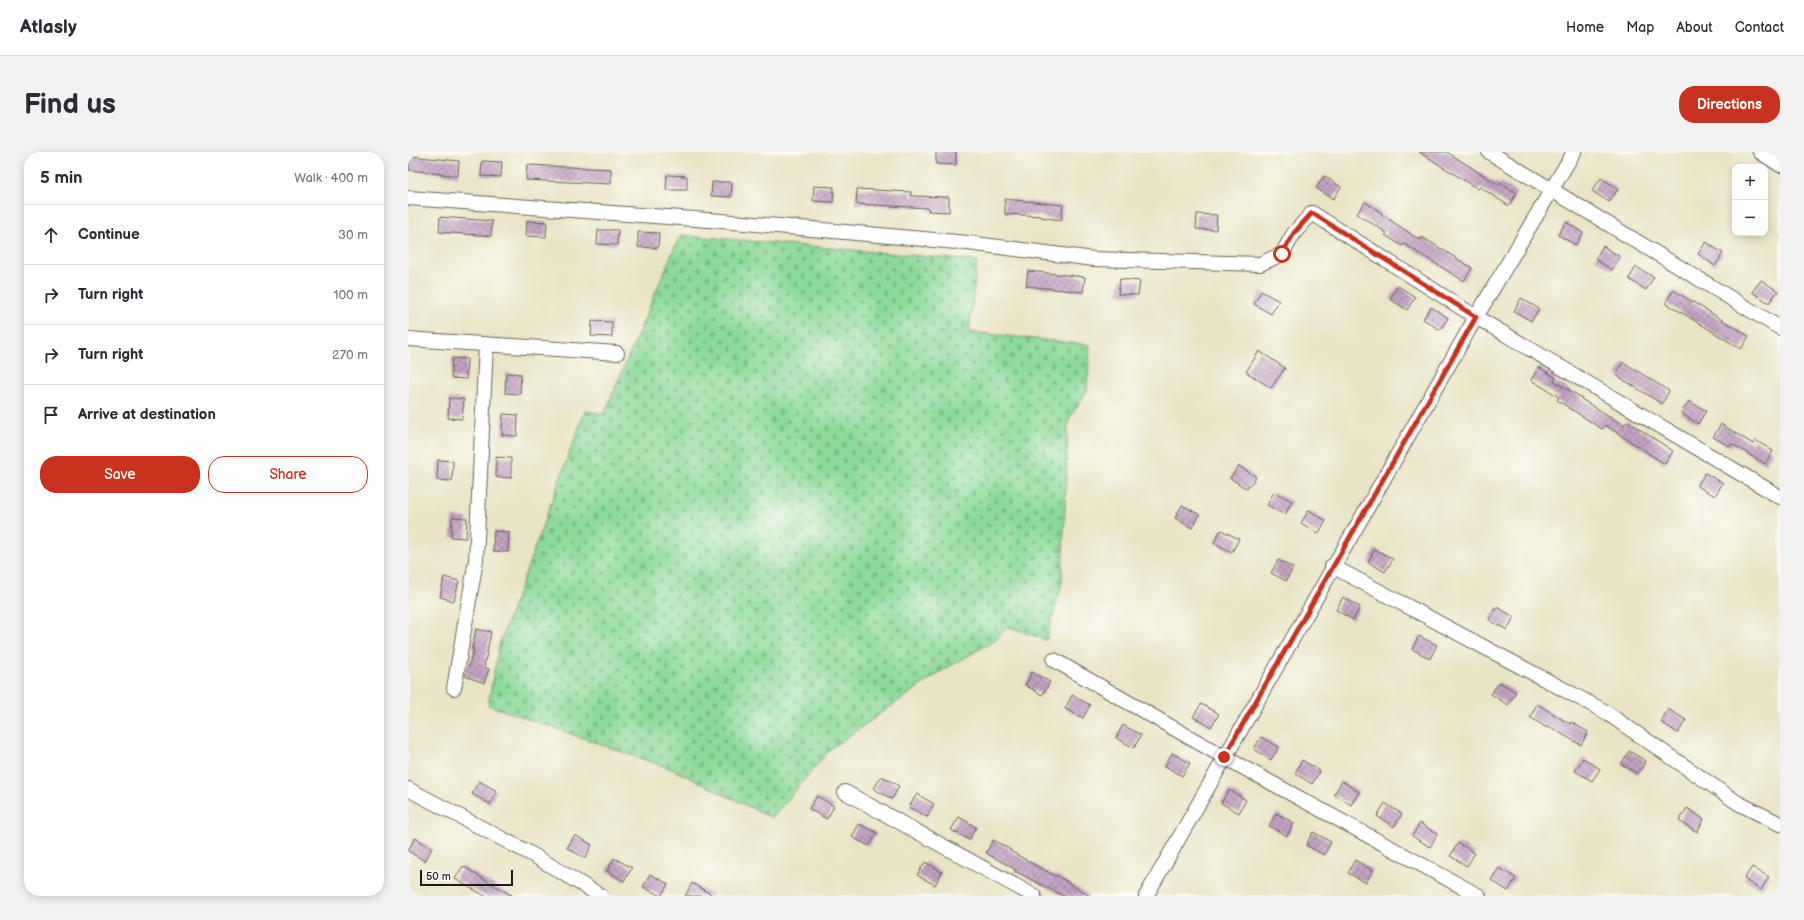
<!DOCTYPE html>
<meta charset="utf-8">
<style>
body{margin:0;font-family:"Balsamiq Sans",sans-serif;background:#f2f2f3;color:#2b2b33}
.controls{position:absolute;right:12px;top:12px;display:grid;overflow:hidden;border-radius:8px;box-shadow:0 2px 10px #0003}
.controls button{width:36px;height:36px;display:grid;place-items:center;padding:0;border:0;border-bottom:1px solid #e1e1e2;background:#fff;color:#2b2b33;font:20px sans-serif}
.scale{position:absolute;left:12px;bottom:10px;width:93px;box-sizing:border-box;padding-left:4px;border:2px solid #1c1c1c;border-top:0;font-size:11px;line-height:14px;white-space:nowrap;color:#1c1c1c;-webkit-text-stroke:3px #fdfcf7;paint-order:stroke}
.stop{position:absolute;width:12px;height:12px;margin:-9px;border:3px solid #c8321e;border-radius:50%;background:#fff}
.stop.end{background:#c8321e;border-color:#fff;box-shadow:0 1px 4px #0008}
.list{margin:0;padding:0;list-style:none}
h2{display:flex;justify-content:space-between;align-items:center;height:52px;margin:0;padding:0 16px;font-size:17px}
h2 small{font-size:13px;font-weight:400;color:#7c7c81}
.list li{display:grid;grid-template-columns:26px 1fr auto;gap:12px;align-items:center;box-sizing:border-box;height:60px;padding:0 16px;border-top:1px solid #e1e1e2}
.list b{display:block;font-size:15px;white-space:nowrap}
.list em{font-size:13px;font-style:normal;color:#7c7c81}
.actions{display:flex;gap:8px;padding:12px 16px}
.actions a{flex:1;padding:9px 0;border:1px solid #c8321e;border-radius:16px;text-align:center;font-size:14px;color:#c8321e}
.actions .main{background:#c8321e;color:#fff}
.icon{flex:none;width:22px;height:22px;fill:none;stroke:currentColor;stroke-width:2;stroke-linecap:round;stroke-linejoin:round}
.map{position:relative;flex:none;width:1372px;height:744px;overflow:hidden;border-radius:16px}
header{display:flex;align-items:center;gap:24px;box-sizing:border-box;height:56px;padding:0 20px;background:#fff;border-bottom:1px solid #e1e1e2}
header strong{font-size:19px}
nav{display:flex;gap:22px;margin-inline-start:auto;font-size:14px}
.intro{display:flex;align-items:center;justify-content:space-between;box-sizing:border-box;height:96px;padding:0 24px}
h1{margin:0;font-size:28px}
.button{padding:10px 18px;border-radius:16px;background:#c8321e;color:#fff;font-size:14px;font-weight:700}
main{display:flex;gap:24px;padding:0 24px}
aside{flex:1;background:#fff;border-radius:16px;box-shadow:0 2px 10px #0003}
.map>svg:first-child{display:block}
</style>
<header>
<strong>Atlasly</strong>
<nav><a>Home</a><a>Map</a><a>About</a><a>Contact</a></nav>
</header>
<div class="intro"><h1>Find us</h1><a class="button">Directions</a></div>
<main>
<aside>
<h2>5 min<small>Walk · 400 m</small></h2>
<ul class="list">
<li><svg class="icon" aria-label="ahead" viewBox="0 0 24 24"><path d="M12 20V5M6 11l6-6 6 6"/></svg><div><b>Continue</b></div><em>30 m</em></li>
<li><svg class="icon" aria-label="right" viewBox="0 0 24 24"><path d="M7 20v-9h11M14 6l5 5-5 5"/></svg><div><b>Turn right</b></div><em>100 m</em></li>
<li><svg class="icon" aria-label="right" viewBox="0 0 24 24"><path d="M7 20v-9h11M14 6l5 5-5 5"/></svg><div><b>Turn right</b></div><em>270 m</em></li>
<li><svg class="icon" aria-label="arrive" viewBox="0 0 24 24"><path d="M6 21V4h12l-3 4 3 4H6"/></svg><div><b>Arrive at destination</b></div></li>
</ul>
<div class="actions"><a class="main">Save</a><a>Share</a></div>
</aside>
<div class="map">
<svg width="1372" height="744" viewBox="0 0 1372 744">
<defs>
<pattern id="cemetery-stones" width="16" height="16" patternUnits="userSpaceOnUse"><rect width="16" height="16" fill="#8cda99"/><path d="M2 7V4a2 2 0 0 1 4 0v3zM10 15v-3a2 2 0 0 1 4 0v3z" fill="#78ba83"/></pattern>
<pattern id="building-cross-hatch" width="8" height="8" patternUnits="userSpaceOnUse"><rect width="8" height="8" fill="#c5a2c4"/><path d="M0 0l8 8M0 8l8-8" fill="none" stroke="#9f839e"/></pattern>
</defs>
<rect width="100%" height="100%" fill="#fdfcf7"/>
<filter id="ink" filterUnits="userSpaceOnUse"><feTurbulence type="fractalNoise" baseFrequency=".025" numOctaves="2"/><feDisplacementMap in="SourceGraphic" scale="8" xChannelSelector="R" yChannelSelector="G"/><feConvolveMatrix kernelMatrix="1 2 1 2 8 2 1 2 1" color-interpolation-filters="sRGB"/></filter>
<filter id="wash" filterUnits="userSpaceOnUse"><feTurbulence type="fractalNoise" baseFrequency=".012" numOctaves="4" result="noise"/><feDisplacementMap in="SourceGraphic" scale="16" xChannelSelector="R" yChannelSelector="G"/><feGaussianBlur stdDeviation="0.9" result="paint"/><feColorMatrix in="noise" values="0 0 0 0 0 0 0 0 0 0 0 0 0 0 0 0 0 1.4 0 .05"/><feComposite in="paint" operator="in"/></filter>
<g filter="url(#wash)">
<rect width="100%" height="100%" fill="#e9e4c4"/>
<path fill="url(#cemetery-stones)" stroke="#547b5a" d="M272,83l297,26 -8,71 121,13 -3,46 -19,30 -6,162 -16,57 -39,-14 -11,14 -53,30 -113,79 -58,69 -98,-48 -186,-65 11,-60 86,-234 19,3z"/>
<g id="blocks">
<path fill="url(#building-cross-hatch)" d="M528,0h20v13l-20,-1z
M1011,0h28l52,33 1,-3 17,11 -8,13 -29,-19 -2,2z
M2,4l49,5 -1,15 -49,-6z
M74,9l20,1 -1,15 -20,-1z
M119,13l84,4v15l-85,-4z
M259,23l20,1v14h-21z
M916,24l17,11 -8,12 -17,-11z
M1193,26l17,11 -9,13 -17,-11z
M304,30h20l-1,15 -20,-1z
M406,34l20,1 -1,15 -20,-1z
M449,37l54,3v4l38,1v15l-21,-1 1,-3 -73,-4z
M597,47l58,6 -2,15 -20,-3v-1l-36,-2z
M957,50l17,11 -1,1 39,26 2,-3 50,31 -8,13 -60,-37 -2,2 -17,-11 2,-2 -30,-19z
M789,62l20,1 -1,15 -20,-1z
M32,65l52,4 -1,15 -52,-4z
M119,69l20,1 -1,15 -20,-1z
M1158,70l17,11 -7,12 -18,-10z
M190,78h20l-1,15 -20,-1z
M230,80l21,1 -1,15 -20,-1z
M1298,90l17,11 -8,13 -17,-12z
M1195,94l17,11 -8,13 -17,-11z
M1228,115l18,10 -8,13 -17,-11z
M620,119l57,6 -2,15 -57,-6z
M712,127l20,2 -2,14 -20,-1z
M1353,128l17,11 -9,12 -17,-11z
M990,134l17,11 -8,13 -17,-11z
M1265,138l76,46 -8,13 -75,-46z
M853,139l18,10 -8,13 -17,-10z
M1113,146l18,11 -8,12 -17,-10z
M1023,155l17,11 -8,12 -17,-11z
M184,169l20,1v15l-21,-1z
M851,199l26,17 -14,20 -25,-16z
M44,206l15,1 -1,20 -15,-1z
M1215,210l46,29 -7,13 -46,-29z
M1131,215l17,11 -2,3 28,17 -1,1 43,26 3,-4 46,30 -8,13 -60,-39 -3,4 -45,-29 2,-3 -28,-17z
M98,221l15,1 -1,20 -15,-1z
M41,246l15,1 -2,20 -14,-1z
M1281,249l17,10 -8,13 -17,-11z
M95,262l15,1 -1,21 -15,-1z
M1313,272l32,20 2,-4 18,11 -8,13 -33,-20 -2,3 -17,-10z
M88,305l15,1v20l-15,-1z
M30,308l15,1 -1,20 -15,-1z
M831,314l17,11 -9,12 -17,-11z
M1297,321l18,10 -8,13 -18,-10z
M866,340l18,9 -7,14 -18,-10z
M774,353l18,10 -8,13 -17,-10z
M901,358l17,11 -8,13 -17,-11z
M44,365l15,1 -1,20 -15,-1z
M813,378l18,9 -7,13 -18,-9z
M86,379l15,1 -1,20 -15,-1z
M967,397l18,10 -8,13 -17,-10z
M870,408l15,8 -7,13 -15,-8z
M36,425l15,4 -5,20 -14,-4z
M935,445l17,10 -7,13 -17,-10z
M1089,455l17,10 -7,13 -18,-10z
M68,477l15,3 -7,35 5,2 -5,14 -19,-7 9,-26 -2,-1z
M1011,484l18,9 -7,14 -18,-10z
M624,520l18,10 -8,13 -17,-10z
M1091,530l17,10 -8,13 -17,-11z
M664,543l18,10 -7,13 -18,-9z
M793,552l18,10 -8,13 -18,-10z
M1129,552l33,20 1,-2 17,10 -7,13 -33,-19 -1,2 -17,-11z
M1260,557l18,11 -8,13 -17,-11z
M715,573l18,10 -7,13 -18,-10z
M853,585l18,10 -8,13 -17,-11z
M1221,599l17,10 -8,13 -17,-10z
M764,601l18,10 -8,13 -17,-10z
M1175,606l17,11 -8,12 -17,-10z
M894,608l18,11 -8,13 -17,-11z
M473,624l18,10 -7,13 -18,-10z
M71,629l18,10 -7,13 -18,-10z
M934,629l17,11 -8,13 -17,-11z
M821,638l17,10 -7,13 -18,-10z
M509,642l17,10 -7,13 -18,-10z
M409,644l17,10 -7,13 -18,-10z
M977,651l17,11 -8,13 -17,-11z
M1279,656l17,11 -7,13 -18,-11z
M868,661l18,10 -7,13 -18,-10z
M551,665l17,10 -7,13 -18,-10z
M1012,671l17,11 -7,13 -18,-11z
M451,672l18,9 -8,13 -17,-9z
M905,680l18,10 -7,13 -18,-10z
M167,683l17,10 -7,13 -18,-10z
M7,686l17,10 -7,13 -17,-10z
M585,688l18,10 -1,1 45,25 1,-1 34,21h-27l-48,-25v-2l-29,-16z
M1050,691l17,10 -8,13 -17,-10z
M206,706l18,10 -8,13 -17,-10z
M947,708l18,10 -7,13 -18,-10z
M517,710l17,10 -7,13 -18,-10z
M55,714l17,11 33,19h-28l-30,-17z
M1344,715l17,10 -8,13 -17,-11z
M1091,716l17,10 -8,13 -17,-11z
M242,722l18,10 -7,12 -18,-9z
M284,731l22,13h-29z"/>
</g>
</g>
<g filter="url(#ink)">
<use href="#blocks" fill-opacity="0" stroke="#646257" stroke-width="1"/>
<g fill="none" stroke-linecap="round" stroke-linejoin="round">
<g stroke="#646257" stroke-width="16">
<path id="minor" d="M1081,0l291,176
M1352,0l20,13
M0,46l314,23 246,22 126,16 166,5 22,-10 12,-21 18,-20 164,104 304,180
M0,187l209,14
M924,414l272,145 134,92 42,21
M646,508l170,97 255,139
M46,536l22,-128 10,-216
M0,637l125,66 68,41
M437,640l189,104
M738,744l330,-579 98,-165"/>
</g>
<use href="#minor" stroke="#fff" stroke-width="14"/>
</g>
</g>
<g fill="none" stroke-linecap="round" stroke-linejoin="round" filter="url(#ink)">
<path stroke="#c8321e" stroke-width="5" d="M816,605l252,-440 -164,-104 -18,20 -12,21"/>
</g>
</svg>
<div class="controls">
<button>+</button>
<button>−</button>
</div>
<div class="scale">50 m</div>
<div class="stop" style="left:874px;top:102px"></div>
<div class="stop end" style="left:816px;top:605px"></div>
</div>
</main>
